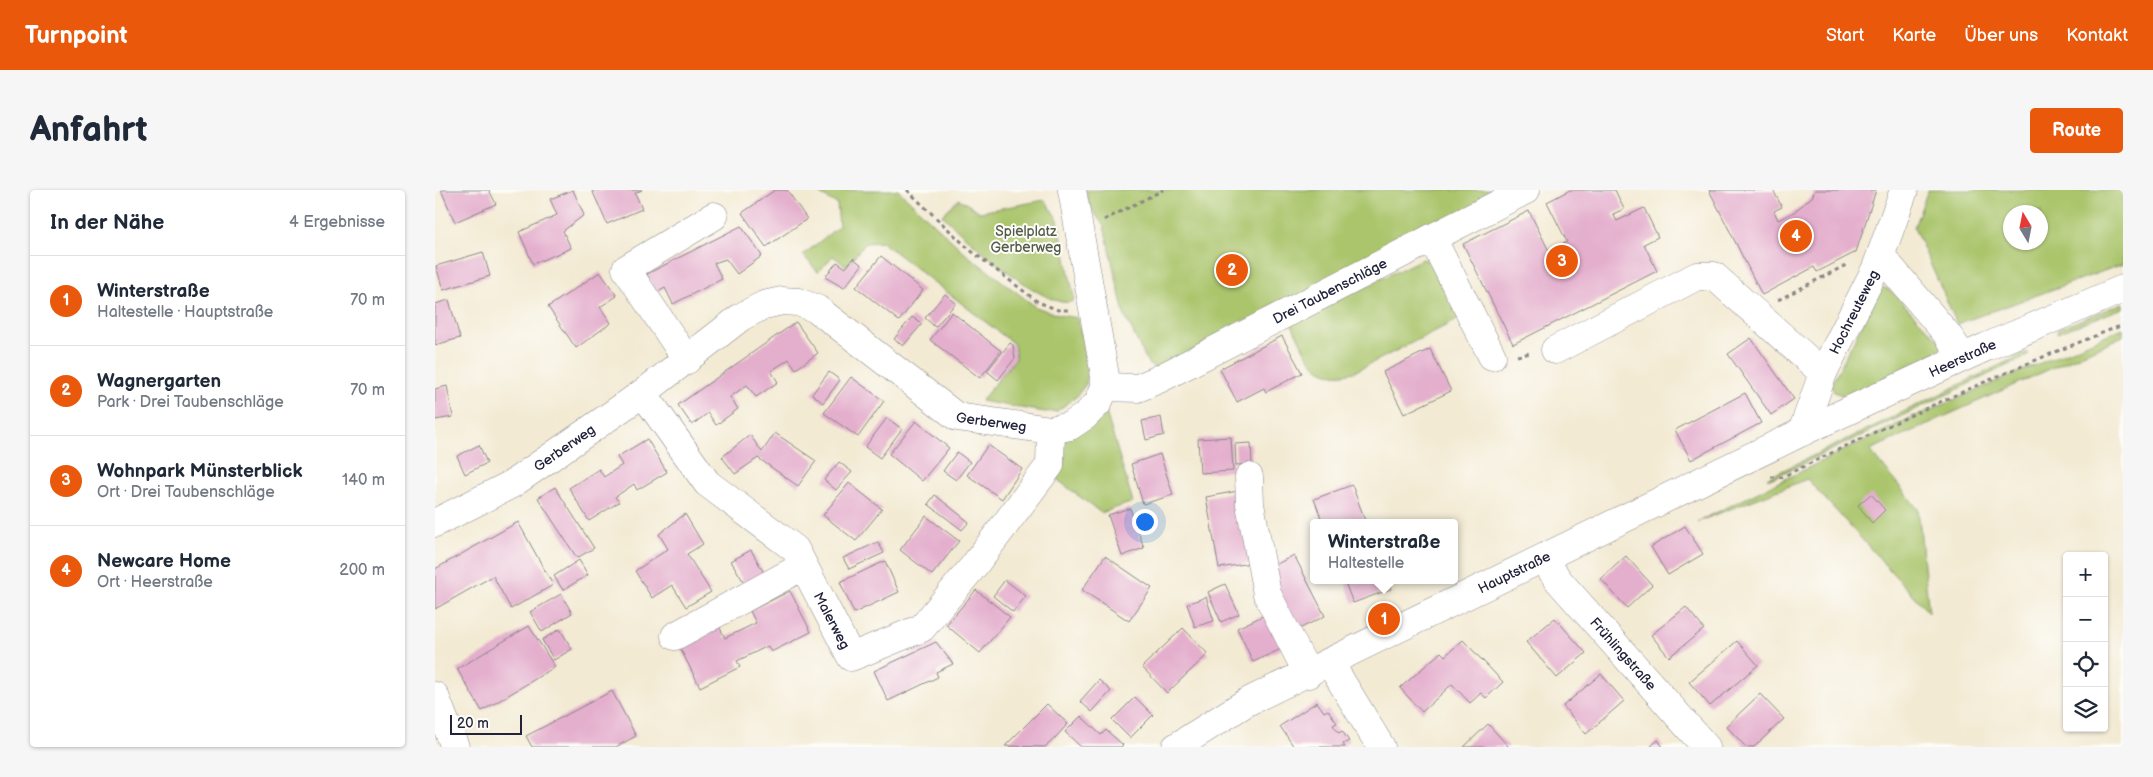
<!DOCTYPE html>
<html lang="de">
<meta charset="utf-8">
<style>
body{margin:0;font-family:"Balsamiq Sans",sans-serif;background:#f6f6f7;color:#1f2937}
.controls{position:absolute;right:15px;bottom:15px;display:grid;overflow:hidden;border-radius:5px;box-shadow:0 1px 4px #0004}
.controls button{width:45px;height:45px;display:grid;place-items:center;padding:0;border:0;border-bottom:1px solid #e0e1e3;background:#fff;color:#1f2937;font:25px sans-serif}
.compass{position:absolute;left:1568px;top:15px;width:45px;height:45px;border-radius:50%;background:#fff;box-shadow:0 1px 4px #0004;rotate:350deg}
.scale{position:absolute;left:15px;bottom:12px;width:72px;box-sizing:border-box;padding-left:5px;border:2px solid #22223b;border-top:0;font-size:14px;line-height:18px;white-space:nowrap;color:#22223b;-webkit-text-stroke:4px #fdfcf7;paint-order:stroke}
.you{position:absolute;left:709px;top:331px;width:18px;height:18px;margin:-12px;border:4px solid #fff;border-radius:50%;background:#1a73e8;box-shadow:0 0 0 8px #1a73e833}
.badge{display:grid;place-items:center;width:32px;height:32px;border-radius:50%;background:#ea580c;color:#fff;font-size:16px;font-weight:700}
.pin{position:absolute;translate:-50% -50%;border:2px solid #fff;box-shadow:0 1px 5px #0006}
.popup{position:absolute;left:875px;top:329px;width:148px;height:65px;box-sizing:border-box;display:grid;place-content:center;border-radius:5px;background:#fff;filter:drop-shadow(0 1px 4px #0005);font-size:16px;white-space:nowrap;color:#747a83}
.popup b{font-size:19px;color:#1f2937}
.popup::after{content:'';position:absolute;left:50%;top:100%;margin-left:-10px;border:10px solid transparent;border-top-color:#fff}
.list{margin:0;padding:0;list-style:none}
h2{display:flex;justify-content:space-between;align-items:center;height:65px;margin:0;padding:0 20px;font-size:21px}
h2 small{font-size:16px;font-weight:400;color:#747a83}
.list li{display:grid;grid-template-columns:32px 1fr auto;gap:15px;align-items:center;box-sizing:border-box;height:90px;padding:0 20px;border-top:1px solid #e0e1e3}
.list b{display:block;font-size:19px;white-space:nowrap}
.list p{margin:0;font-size:16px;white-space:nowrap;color:#747a83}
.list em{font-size:16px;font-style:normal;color:#747a83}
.icon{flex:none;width:28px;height:28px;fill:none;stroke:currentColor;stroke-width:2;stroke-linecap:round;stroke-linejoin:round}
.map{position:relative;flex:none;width:1688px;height:557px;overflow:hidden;border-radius:5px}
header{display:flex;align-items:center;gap:30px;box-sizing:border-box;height:70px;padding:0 25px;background:#ea580c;color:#fff}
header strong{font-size:24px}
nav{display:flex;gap:28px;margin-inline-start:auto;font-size:18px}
.intro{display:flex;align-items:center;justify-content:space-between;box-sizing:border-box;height:120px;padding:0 30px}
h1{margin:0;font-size:35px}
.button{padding:12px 22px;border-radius:5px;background:#ea580c;color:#fff;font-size:18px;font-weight:700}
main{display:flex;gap:30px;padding:0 30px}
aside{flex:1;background:#fff;border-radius:5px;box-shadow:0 1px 4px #0004}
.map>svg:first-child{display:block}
</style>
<header>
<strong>Turnpoint</strong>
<nav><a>Start</a><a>Karte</a><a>Über uns</a><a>Kontakt</a></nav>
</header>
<div class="intro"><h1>Anfahrt</h1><a class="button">Route</a></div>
<main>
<aside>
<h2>In der Nähe<small>4 Ergebnisse</small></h2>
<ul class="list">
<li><span class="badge">1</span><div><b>Winterstraße</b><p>Haltestelle · Hauptstraße</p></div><em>70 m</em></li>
<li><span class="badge">2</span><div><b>Wagnergarten</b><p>Park · Drei Taubenschläge</p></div><em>70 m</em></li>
<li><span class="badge">3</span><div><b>Wohnpark Münsterblick</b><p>Ort · Drei Taubenschläge</p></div><em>140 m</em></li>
<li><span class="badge">4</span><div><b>Newcare Home</b><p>Ort · Heerstraße</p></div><em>200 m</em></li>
</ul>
</aside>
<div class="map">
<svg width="1688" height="557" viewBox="0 0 1688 557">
<rect width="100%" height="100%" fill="#fdfcf7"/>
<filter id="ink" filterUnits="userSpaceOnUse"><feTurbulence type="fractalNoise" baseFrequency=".02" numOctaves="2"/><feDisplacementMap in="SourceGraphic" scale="10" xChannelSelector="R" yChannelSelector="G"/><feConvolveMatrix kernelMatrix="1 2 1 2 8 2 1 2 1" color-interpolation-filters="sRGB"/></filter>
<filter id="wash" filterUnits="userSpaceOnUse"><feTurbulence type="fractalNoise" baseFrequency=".0096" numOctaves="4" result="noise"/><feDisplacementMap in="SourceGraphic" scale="20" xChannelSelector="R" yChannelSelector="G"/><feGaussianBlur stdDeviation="1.12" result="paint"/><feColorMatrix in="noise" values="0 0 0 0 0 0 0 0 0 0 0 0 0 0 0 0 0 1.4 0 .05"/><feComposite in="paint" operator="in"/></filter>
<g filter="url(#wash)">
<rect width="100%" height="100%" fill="#f3ead3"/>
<path fill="#aac56c" stroke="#667454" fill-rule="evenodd" d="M378,0h85l69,65 69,52 22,8 20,3 9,44 -1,22 -10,13 -19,14 -12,1 -64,-11 35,-43 -2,-14 -132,-102 -16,1 -20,23 -13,-10 -15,16 -15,-17 36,-29 -2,-22z
M650,0h423l-350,178 -9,-3 -25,-51 -20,-88 -13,-18z
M1493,0h195v74l-166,60 -43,-97zM1576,22h30v30h-30z
M524,9l21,13 65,-12 13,20 16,77 -1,4c-25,13 -113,-68 -131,-86z
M987,69l8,2 33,56 -109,55c-42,11 -47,-19 -63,-49z
M1446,98h4l6,3 54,56 -89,46 -14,2 -8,-3 -3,-7z
M1688,113v5l-66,25 1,-4z
M1688,138v8l-253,114 48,59 11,104 -122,-134 -110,43 207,-101z
M1592,162l2,3 -256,123h-6z
M668,212l30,100 -32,11 -47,-36 10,-39z"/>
<g id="blocks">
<path fill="#e4afcd" d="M6,0h48l7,14 -41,18z
M138,0l11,25 -21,16 8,17 -38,16 -14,-32 38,-17 -7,-16z
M157,0h50l-7,3 7,16 -35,15z
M340,0h12l20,29 -41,28 -24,-34z
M1135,0h45l9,19 -11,5 4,7 27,-13 14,29 -14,7 13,27 -144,73 -50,-100 66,-33 20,40 18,-9 -20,-40z
M1274,0h64l9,17 -8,4 4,9 16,-8 18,-15 3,-7h61l-20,62 -39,20 -3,-5 -52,28z
M306,36l21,30 -25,18 -11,-15 -12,4 8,16 -49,25 -8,-16 -9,5 -9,-19z
M48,62l7,24 -47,14 -7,-24z
M446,66l42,34 -24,31 -43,-34z
M418,68l9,7 -18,23 -19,-11 12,-15 9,6z
M165,82l17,24 -17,11 11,16 -35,25 -28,-41z
M510,104l11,9 -21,24 -10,-9z
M14,110l11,38 -25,7v-41z
M517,122l49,39 -21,27 -50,-38z
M477,127l10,7 -19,22 -9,-7z
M361,132l22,31 -22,16 -7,-10 -18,12 7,11 -22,15 -9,-12 -17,12 8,12 -22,16 -8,-12 -16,12 -14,-20z
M847,146l20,37 -36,19 -2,-4 -27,14 -17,-33z
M1316,148l43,61 -23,16 -43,-61z
M575,153l3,2 2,13 -17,22 -11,-9z
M995,159l21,42 -47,23 -21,-42z
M394,182l11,8 -17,23 -11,-9z
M416,187l33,24 -26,36 -34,-24z
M12,196l6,31 -18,3v-31z
M1310,203l16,30 -70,37 -16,-30z
M726,227l3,18 -18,5 -4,-19z
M452,228l15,11 -22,29 -15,-11z
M481,231l33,27 -27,33 -33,-27z
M340,243l41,28 -18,25 -40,-28 -23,16 -13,-17 28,-22 12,17z
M796,247l2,34 -33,2 -2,-34z
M212,249l20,33 -30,18 -3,-6 -19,13 4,5 -30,19 -20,-33 30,-19 5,8 18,-12 -5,-8z
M816,253l1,21 -16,1 -1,-21z
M44,255l8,18 -22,11 -8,-18z
M553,255l34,24 -20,30 -35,-24z
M522,262l13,10 -14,18 -13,-9z
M725,264l13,41 -30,9 -12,-40z
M404,272l13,10 -16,18 -12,-10z
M414,293l33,26 -26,32 -33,-26z
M917,295l14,38h-43l-9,-24z
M120,297l39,61 -17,10 -39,-60z
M803,301l13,72 -32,5 -13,-71z
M1436,304l14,16 -13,13 -14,-18z
M500,305l34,27 -7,8 -34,-26z
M695,318l14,40 -22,8 -14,-41z
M250,324l18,30 -16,10 24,38 -25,15 -14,-22 -20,13 -17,-27 33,-22 -9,-15z
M491,326l33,25 -27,34 -32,-25z
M83,332l35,63 -42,24 -18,-33 -58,33v-40z
M1250,336l18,28 -35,21 -17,-28z
M443,352l6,11 -35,16 -6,-11z
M316,360l13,23 -19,11 -14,-23z
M859,365l31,61 -30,15 -31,-60z
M670,366l47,32 -23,33 -47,-31z
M1191,366l26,29 -25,23 -26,-29z
M144,370l9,15 -25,15 -9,-14z
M450,371l14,31 -45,21 -14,-31z
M570,390l21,16 -13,16 -20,-16z
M909,390h44l3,9 -38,14z
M790,394l14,30 -18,8 -13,-30z
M541,400l34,27 -30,36 -34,-28z
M355,401l21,41 -40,20 -3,-6 -31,15 3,6 -40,20 -21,-41 40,-20 6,12 31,-15 -6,-12z
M126,404l11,19 -30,19 -12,-20z
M771,407l8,24 -19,6 -8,-23z
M1251,417l18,22 -35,28 -18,-22z
M832,424l16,34 -30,14 -16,-34z
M1120,428l31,35 -29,25 -31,-36z
M94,436l26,41 -73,44 -25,-42z
M748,438l25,26 -41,39 -25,-26z
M125,439l12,20 -18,11 -12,-20z
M1028,450l40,42 -17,16 -5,-5 -11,10 -18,-19 -30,28 -22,-24 41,-36 4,4z
M1302,451l21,24 -48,41 -21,-24z
M501,452l17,22 -17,8 2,5 -50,24 -14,-30z
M1166,484l23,27 -38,33 -23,-28z
M664,490l12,11 -19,21 -12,-11z
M177,501l24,45 -20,11h-84l-6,-11z
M1325,504l24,25 -30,28h-8l-20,-21z
M700,507l18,18 -23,23 -18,-18z
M882,512l7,10 4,-2 9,13 -4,2 6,8 3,-2 7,10 -6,3 2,3h-51l-14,-21z
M612,514l21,20 -17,18 -6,5 -40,-1z
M646,526l20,19 5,-5 17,15 -2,2h-40l-16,-15z
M1053,534l21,23h-45z
M1223,550l5,7h-13z"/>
</g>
</g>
<g filter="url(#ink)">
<use href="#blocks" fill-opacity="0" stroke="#8a8687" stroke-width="1"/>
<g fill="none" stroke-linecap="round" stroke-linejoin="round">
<g stroke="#8a8687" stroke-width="29">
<g id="minor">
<path d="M997,48l94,-48"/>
<path d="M1446,66l66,78 16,23"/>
<path d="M1120,160l142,-74h17l109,97"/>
<path d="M252,170l-61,-91 88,-53"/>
<path id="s1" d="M670,197l33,1 21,-9 273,-141 60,118"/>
<path id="s2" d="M208,203l64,90 88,66 56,108 71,-29 51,-61 77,-102 1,-35"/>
<path id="s3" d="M1367,242l21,-59 53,-105 28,-78"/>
<path d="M814,287l1,27 17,90 41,80"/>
<path id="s4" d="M0,333l77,-39 131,-91 98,-76 23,-12 18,-4 16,1 19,7 140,108 94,13 19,-4 15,-10 13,-13 7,-16v-11l-33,-186"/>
<path id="s5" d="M1108,368l16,23 147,166"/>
<path d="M240,446l128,-70"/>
<path d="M895,473l51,84"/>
<path d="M0,506l20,51"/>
<path id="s6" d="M741,557l71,-45 555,-270 184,-85 137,-58"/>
</g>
</g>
<path stroke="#8a8687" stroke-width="3" stroke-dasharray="4 4" stroke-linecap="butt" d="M472,0l63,60 68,52 20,8h10
M669,30l59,-30
M1343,110l70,-36
M1082,166l13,-3
M1336,287h11c112,-55 224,-107 341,-152"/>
<use href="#minor" stroke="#fff" stroke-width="28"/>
</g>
</g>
<g text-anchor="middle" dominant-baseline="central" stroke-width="4" stroke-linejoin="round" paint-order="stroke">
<g font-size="14" fill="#525b4c" stroke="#fdfcf7">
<text x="591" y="41">Spielplatz<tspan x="591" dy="16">Gerberweg</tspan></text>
</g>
<g font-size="14" fill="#22223b" stroke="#fdfcf7">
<text stroke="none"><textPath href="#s1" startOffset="248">Drei Taubenschläge</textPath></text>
<text stroke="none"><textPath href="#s3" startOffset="131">Hochreuteweg</textPath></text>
<text stroke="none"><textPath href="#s6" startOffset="878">Heerstraße</textPath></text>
<text stroke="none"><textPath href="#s4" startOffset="662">Gerberweg</textPath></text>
<text stroke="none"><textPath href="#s4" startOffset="150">Gerberweg</textPath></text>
<text stroke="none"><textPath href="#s6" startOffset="381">Hauptstraße</textPath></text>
<text stroke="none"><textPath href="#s2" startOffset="301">Malerweg</textPath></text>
<text stroke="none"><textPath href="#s5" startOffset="125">Frühlingstraße</textPath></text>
</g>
</g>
</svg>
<div class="controls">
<button>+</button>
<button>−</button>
<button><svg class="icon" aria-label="locate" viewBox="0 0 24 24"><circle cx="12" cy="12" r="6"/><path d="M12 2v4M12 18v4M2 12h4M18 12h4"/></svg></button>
<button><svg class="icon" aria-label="layers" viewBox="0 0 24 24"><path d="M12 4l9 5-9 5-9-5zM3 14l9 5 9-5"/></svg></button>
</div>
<svg class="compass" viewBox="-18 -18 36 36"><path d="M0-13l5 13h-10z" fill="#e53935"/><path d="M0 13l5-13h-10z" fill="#747a83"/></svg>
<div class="scale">20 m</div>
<div class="you"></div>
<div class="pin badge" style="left:949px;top:429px">1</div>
<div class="popup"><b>Winterstraße</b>Haltestelle</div>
<div class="pin badge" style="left:797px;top:80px">2</div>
<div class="pin badge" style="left:1127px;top:71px">3</div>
<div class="pin badge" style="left:1361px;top:46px">4</div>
</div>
</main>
